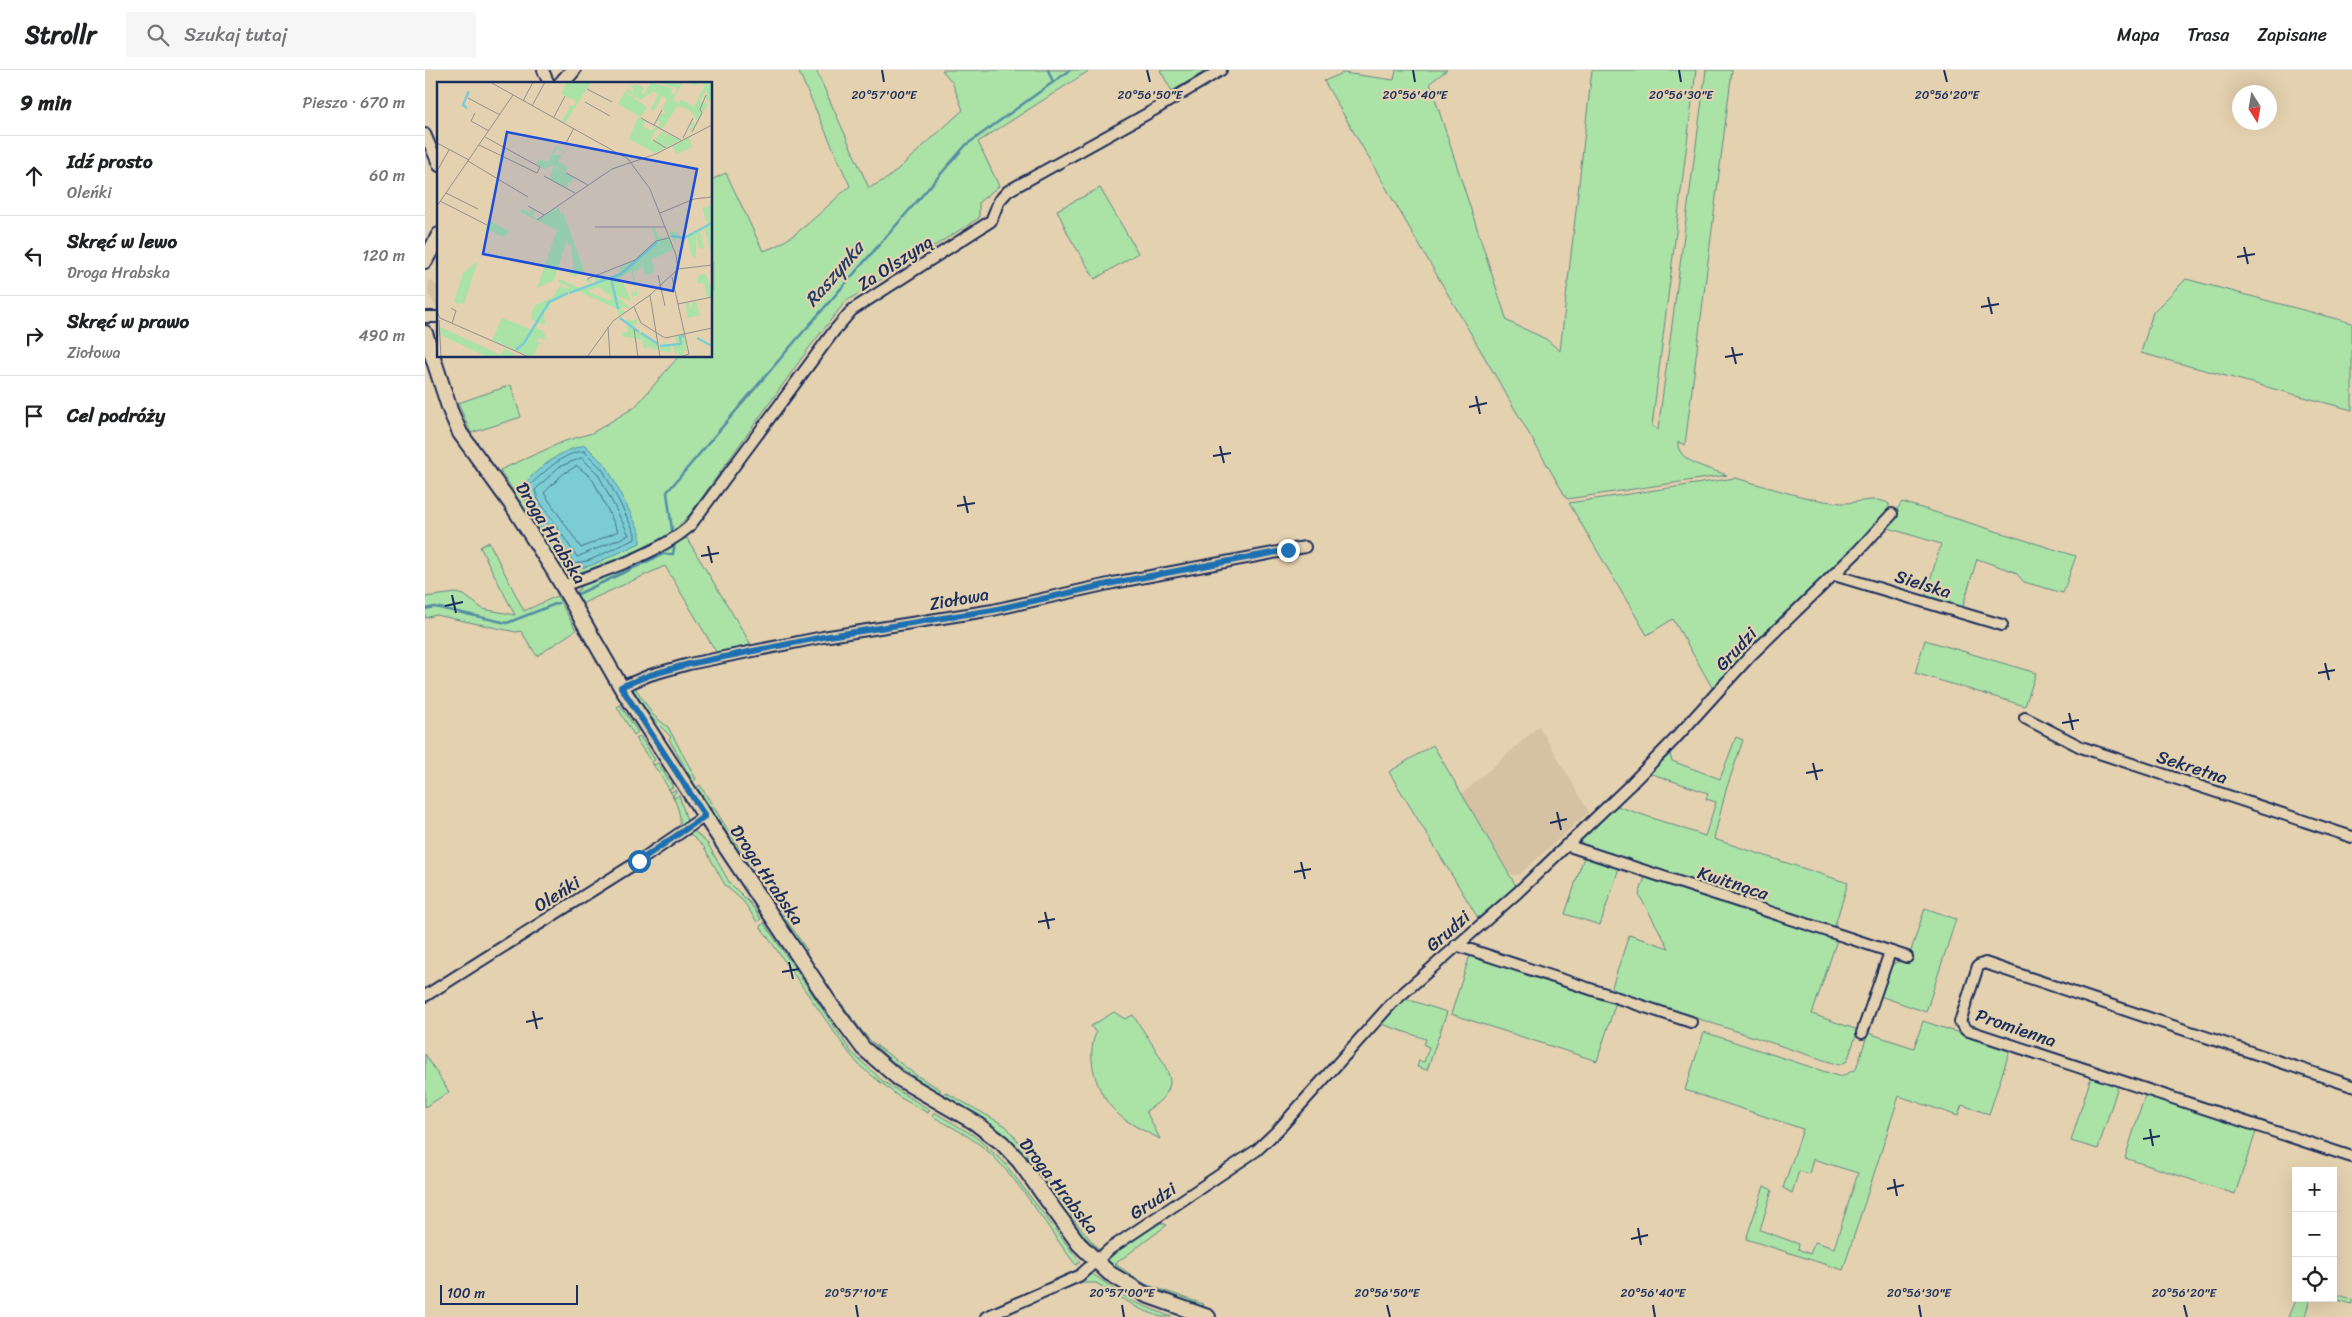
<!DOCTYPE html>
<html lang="pl">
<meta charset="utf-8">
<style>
body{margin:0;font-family:Sriracha,sans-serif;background:#f6f6f6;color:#202124}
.controls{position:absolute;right:15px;bottom:15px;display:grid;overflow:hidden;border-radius:0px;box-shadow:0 5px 20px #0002}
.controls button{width:45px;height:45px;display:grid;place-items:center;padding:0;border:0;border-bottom:1px solid #e0e0e0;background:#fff;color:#202124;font:25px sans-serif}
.compass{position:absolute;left:1807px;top:15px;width:45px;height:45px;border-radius:50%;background:#fff;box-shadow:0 5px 20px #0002;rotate:169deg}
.scale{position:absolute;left:15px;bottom:12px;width:138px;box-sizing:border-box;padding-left:5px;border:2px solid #1b2f5e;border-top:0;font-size:14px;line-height:18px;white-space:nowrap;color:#1b2f5e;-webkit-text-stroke:4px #e4d1af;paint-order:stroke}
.stop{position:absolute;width:15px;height:15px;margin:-11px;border:4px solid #1f6fb2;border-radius:50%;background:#fff}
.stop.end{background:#1f6fb2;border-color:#fff;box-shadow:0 1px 5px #0008}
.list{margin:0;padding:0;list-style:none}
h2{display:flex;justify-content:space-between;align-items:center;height:65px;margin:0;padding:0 20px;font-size:21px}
h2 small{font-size:16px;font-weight:400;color:#757577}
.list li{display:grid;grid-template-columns:32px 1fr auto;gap:15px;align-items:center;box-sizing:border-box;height:80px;padding:0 20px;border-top:1px solid #e0e0e0}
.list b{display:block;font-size:19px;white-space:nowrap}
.list p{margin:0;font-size:16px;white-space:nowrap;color:#757577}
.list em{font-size:16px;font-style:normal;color:#757577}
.icon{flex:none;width:28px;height:28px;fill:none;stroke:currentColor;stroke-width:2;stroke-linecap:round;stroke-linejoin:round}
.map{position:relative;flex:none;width:1927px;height:1247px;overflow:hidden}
header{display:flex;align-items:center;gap:30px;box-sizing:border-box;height:70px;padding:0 25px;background:#fff;border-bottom:1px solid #e0e0e0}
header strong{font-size:24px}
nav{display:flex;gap:28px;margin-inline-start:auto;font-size:18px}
.search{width:350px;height:45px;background:#f6f6f6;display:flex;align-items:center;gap:12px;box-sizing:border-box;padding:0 18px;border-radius:0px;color:#757577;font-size:19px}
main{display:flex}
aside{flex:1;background:#fff}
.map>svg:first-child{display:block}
</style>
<header>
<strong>Strollr</strong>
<div class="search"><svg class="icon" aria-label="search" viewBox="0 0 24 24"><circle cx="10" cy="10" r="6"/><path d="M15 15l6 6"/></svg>Szukaj tutaj</div>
<nav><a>Mapa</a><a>Trasa</a><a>Zapisane</a></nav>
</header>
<main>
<aside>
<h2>9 min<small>Pieszo · 670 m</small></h2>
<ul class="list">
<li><svg class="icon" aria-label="ahead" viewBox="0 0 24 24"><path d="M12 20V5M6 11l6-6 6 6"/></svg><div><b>Idź prosto</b><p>Oleńki</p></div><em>60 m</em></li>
<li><svg class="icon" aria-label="left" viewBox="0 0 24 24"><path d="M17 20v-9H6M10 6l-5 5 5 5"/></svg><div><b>Skręć w lewo</b><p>Droga Hrabska</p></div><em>120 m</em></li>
<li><svg class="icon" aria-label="right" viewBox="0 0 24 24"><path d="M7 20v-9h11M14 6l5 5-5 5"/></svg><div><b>Skręć w prawo</b><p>Ziołowa</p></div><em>490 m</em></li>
<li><svg class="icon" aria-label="arrive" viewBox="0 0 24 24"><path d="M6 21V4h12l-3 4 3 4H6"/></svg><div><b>Cel podróży</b></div></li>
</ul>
</aside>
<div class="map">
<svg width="1927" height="1247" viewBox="0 0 1927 1247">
<rect width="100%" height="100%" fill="#e4d1af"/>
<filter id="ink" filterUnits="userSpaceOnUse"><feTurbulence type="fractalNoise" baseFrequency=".02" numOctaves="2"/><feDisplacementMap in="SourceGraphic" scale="10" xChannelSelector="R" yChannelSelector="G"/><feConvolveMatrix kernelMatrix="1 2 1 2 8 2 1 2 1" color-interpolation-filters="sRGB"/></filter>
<g filter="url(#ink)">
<path fill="#d4c2a3" d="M4,209l10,8v26l-11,-20z
M1114,656l50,86 -70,63 -9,-1 -48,-80z"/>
<path fill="#abe2a6" stroke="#638882" d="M373,0h18l53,118 19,-10 75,-68 -11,-28 -10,-12h148l-112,72 21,44 -20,16v16l-134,84 -36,46 -119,166c-6,6 -12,14 -19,20 -14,10 -91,44 -106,39l-65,-103 65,-29 27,-8 43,-26 44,-51h32v-176l15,-7 37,78c31,-9 62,-44 87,-65z
M735,0h47l-35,21z
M971,0h51l-17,13 77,238 39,18 14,12 32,-281h104l-44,356 6,4 48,-360h26l-47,375 -7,-3c-2,20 33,27 49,33l-160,24 -243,-418 19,-8 51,7z
M675,118l38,65 -43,26 -26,-43 -12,-26z
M1761,209l166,44v87l-211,-57 12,-41z
M86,315l10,32 -50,16 -13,-30z
M1310,408c35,9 69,22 106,25 15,1 35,-8 48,1v10l-37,41 -71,64 -68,70 -40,-70 -26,16 -78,-132z
M1477,432l174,54 -13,37 -39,-11 -9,-10 -38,-13 -15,50 -37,-12 16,-53 -56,-17z
M262,468l7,12 58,96 -34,9 -53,-89 -84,38 -5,-11 7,-8 -1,-2z
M64,472l35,69 33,-15 19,34 -39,26 -16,-25 -5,1 -80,-17 -11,3v-21l31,-4 8,2 19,14 32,6 -35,-68z
M1500,570l111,33 -11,33 -110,-33z
M209,616l19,29 15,12 28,52 -3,3 -24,-43 2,-2 -22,-22 -16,-26z
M195,635l18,27 -4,3 -17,-28z
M215,666l15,24 -3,2 2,3 4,-2 15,24 -4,2 2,3 4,-2 1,2 -3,3 2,3 4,-3 8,26 -7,4c3,-25 -30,-62 -43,-85l-1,-2z
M1311,667l7,3 -17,50 -12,49 134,44 -14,45 -256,-82 -1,-6 37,-35 91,31 11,-34 -10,-3 2,-6 -59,-20 21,-19 2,7 48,18z
M1008,675l83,141 -38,32 -89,-146z
M275,715l49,79 -1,1 -51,-78z
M269,761l14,13 21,38 21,21 11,16 -4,3 -13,-20 -19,-17 -21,-38 -14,-13z
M1159,787l35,11 -19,57 -35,-11z
M328,800l54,80 -2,1 -53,-80z
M1220,807l192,63 -25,74 46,16 -11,31 -8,4 -228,-75 18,-55 40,13 -30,-53z
M1500,838l31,11 -30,93 -46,-16 11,-31 8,-4 8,2z
M339,853l88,130 32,29 46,28 -2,3 -29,-16 -39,-31 -11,-13 -89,-127z
M1045,885l146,47 -19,59 -146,-47z
M978,928l44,14 -20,58 -10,-3 2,-6 5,1 5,-15 -5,-2 2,-6 -48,-16z
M416,933l27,36 48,36 25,15 -2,2c-43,-24 -70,-47 -98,-89z
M689,942l11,7 8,-4c8,14 38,52 37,68 -1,12 -15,23 -24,28l14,28c-15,-8 -32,-15 -44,-27 -19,-18 -31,-54 -20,-79l-5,-7z
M1498,951l87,29 -21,64 -27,-9 -4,11 -59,-20 -56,174 -97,-31 18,-53 8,4 -12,40 39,14 -1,5 12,5 5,-12 19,6 24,-75 -45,-14 -4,15 -10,-3 -7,22 -9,-5 20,-59 -118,-39 19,-58 137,45 15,-8 12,-36 46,15z
M0,984l24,38 -24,15z
M1666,1007l27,9 -20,63 -27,-8z
M520,1022l61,34 37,47 31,47 25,30 -17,-16 -66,-89 -31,-26 -41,-24z
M1720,1025l111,37 -21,62 -110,-36z
M509,1042l39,23 30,26 77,101 -4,3c-27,-34 -59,-90 -92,-117 -16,-13 -34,-22 -52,-32z
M734,1152l8,3 -52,39 30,20 58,20 -2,2c-34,-12 -65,-23 -93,-45 2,-14 39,-31 51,-39z
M665,1202l41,29 41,16h-11l-21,-8 -44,-26h-19z
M1908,1223l19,6v5l-21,-6h2z
M1871,1228h14l-5,19h-17z"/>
<path fill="#7ccdd3" stroke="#558ea4" d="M160,375l22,22 33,65v11l-48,22 -18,5 -5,-3c-10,-15 -49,-64 -45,-79 2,-8 11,-15 17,-20 14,-12 27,-19 44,-23z"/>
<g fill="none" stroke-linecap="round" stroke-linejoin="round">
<path stroke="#426e8d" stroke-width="1" d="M159,381l19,19 32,63v6l-45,21 -15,4 -43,-62 -4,-11 2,-6c16,-14 32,-32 54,-34z
M157,388l16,16 31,61 -52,22 -39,-58 -3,-9 24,-23z
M152,396l15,12 26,53 -37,17 -37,-55 19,-19z"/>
<path stroke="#558ea4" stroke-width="2.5" d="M623,0l5,12
M247,460l-5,-38 124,-146 175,-201 104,-75
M153,524l85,-40h10l2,-11
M0,539l10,-2 72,16 51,-20"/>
<g stroke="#1b2f5e" stroke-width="14">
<path id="street" d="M118,0l6,14
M0,64l14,32
M0,247h14
M1409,505l168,50
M138,516c40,-15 93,-31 126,-59l145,-196 18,-21 139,-89 8,-20 9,-10 146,-81 67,-40
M196,617l29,-12 39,-11 134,-27 170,-27 120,-27 192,-36
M1600,648l56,29 271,90
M1141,775l341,112
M1031,875l235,77
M0,926l214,-135 66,-45
M1437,963l28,-81
M1927,1016l-367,-123 -7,3 -18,56 6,8 386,127
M561,1247l93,-41 32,-28 146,-98 21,-20 114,-127 125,-110 112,-107 45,-46 76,-84 109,-106 33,-36"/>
</g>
<g stroke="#1b2f5e" stroke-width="18">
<path id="secondary" d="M136,14l12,-14
M0,191l14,-26
M0,263l25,77 10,23 54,75 40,63 67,116 84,129 126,189 32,43 35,30 76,44 28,21 17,18 60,83 30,29 37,22 62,22"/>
</g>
<use href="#street" stroke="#e4d1af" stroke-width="10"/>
<use href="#secondary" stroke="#e4d1af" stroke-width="14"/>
</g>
</g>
<g fill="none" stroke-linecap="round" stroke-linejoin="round" filter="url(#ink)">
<path stroke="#1f6fb2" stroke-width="6" d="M214,791l66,-45 -84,-129 4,-2 25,-10 39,-11 134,-27 170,-27 120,-27 175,-33"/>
</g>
<path fill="none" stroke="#1b2f5e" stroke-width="2" d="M457,0l2,12M722,0l3,12M988,0l2,12M1254,0l2,12M1519,0l3,12M1819,177l4,17M1812,187l18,-3M1563,227l4,17M1556,237l18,-3M1307,277l4,17M1300,287l18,-3M1051,326l4,18M1044,337l18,-4M795,376l4,17M788,386l18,-3M539,426l4,17M532,436l18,-3M283,476l4,17M276,486l18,-3M27,525l4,18M20,536l18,-4M1900,593l4,17M1893,603l17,-3M1644,643l4,17M1637,653l17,-3M1388,693l4,17M1381,703l17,-3M1132,742l4,18M1125,753l17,-4M876,792l4,17M869,802l17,-3M620,842l4,17M613,852l17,-3M364,892l4,17M357,902l17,-3M108,941l4,18M101,952l17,-4M1725,1059l3,17M1718,1069l17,-3M1469,1109l3,17M1462,1119l17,-4M1213,1158l3,17M1206,1169l17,-4M431,1235l2,12M697,1235l2,12M962,1235l3,12M1228,1235l2,12M1494,1235l2,12M1759,1235l3,12"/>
<g text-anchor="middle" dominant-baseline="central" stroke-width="4.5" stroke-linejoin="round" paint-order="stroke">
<g font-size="18" fill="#1b2f5e" stroke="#e4d1af">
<text transform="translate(470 193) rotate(-33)">Za Olszyną</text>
<text transform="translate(126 463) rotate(58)">Droga Hrabska</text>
<text transform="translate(1498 514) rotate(17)">Sielska</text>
<text transform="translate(534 529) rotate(-10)">Ziołowa</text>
<text transform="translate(1311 579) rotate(-47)">Grudzi</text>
<text transform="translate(1767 697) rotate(18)">Sekretna</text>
<text transform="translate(342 805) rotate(56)">Droga Hrabska</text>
<text transform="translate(1308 813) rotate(18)">Kwitnąca</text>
<text transform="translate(132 824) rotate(-32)">Oleńki</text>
<text transform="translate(1023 861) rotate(-41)">Grudzi</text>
<text transform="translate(1591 958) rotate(19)">Promienna</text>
<text transform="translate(634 1116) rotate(52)">Droga Hrabska</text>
<text transform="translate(728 1131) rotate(-33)">Grudzi</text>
</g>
<g font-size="19" font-style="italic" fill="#253f6a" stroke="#e4d1af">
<text transform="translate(409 204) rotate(-49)">Raszynka</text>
</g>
</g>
<g transform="translate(12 12)">
<rect width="275" height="275" fill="#e4d1af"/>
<path d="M130,0h24l-26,41 -3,-2 9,-16 3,1 2,-5 -15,-7zM211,0l24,6 -1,5 3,2 3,-7 -22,-6h28l-10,18 6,3 2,-4 13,8 11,-22 -6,-2 -4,3 -6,-4h23v14l-3,5 -4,-2 3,-6 -3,-2 -5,10 8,3 -18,29 1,-11 4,2 2,-3 -6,-10 -13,-6 -16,24 -6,-4 3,1 2,-3 -4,-3 4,-7 4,2 1,-3 -4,-3 5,-10 -5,-3 -8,15 -3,-2 7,-15 -5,-3 -12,9 -15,-8 1,-3 6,3 1,-3 -4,-2 6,-3 8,4 -3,5 3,1 6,-10zM188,10l22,15 -6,10 -23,-13zM201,35l8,4 -3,5 4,3 5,2 3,-5 3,2 -8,11 14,7 -10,-6 9,-9 3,1 -3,6 5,-4 12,6 -25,13 -26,-14zM252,55l3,10 -16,7 -4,-9zM119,64l9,5 -3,5 1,-5 -6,-3 -4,7h8l-3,6 10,6 -3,5 -12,-7 -9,4 -8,-5 3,-5 9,3zM116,84l21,12 -3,5 -3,-1v7l-18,-10zM272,123l3,1v52l-7,-30 -5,3 4,18 1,9 -1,-9 -5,-1 -3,-15v25l-5,-3 -3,-17 -8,1 -5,-3 1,8 -7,-11 4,-2 10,6 25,-12 -5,-14v-5l3,2zM121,124l2,7 3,-1 22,61 -7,-1 -2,5 -8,-4 6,-2 -3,-25 -5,-4 -12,38 -17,8 20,-58 -37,-18 2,-4 7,5 3,-4 3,2 -2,5 5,3zM51,138l21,11 -2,3 -4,3 -17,-8zM215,146h3l4,10 9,-2 5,14 -21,9 2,13 -4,2 -5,1 -2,-8 -10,5 6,30 -2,-6 -5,1 -1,-4 5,-1 -5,-21 -10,6 10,24 -16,-6 16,13 -9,-1 -1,3 5,2 -7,4 -2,-7 -39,-18 -8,1 -20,10 -1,7 -5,2 1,14 -6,-2 -3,5 7,3 4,9 -8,-2 -3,3 7,4 -4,-1 -5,11 -3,2 -39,-17 10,-22 31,12 5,-8 -6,-2 -1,-7 4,-8 17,-7 8,-12 8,3 1,-2 -11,-5 2,-3 22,10 11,-5 -9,-4 5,-1 4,5 3,-1 -2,-6 6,-2 2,6 17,-7 2,-8 15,-6 20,-20zM161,205l14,10 -2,4 -23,-10zM41,179l-14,43 -4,-1 2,-8 -3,9 -5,-2 9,-29zM268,191l7,17v6l-5,1 -3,-14 -6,1 -1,-4 2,-5zM259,219l4,14 -12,3 -3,-15h4l2,8 1,-8zM182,235l8,5v-3l7,2 4,-3 -3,10 24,16v6h-6l-3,-4 -6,3 -3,-15v6l-19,-4v-3l6,-1 -1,-8zM3,245l61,28 4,-7 13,9h-31l-46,-22zM247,252l3,16 -4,1 1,5 -5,1 -1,-7 -2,6 -3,-11h-3l1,7 -10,-1 -1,-6h4l-1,-7 3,7 11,-2 -2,-7z" fill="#abe2a6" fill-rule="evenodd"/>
<path fill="none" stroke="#7ccdd3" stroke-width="2.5" d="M30,26l-4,-3 6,-14M234,154l13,2 28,-15M174,196l7,31M132,211l52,-19 36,-32M183,236l19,14M204,251l17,11M260,256l15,8M223,264l21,-2 -1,-7 4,-1M79,268l8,-7 25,-41 19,-9"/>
<path fill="none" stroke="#94908f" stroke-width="1" d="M53,0l138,77 22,30 26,66 2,14M150,7l25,13M31,16l32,17M86,19l10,-19M148,20l25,14M95,24l13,-24M38,31l-4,8 18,10M117,35l11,-21M204,36l40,22M217,43l8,-15M255,50l10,-19 -2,-4 6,-14M246,56l10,-20M216,58l13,8M0,61l32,17M129,61l8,-15M42,63l58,28 3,-6 -55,-30M31,79l60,36M0,89l12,-21M129,91l22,12M107,94l31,17M9,111l32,16M3,119l47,24M0,124l76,-111M91,124l16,9M223,131l34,-14 18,-2M100,138l75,-51 44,-15 56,-29M158,145h70M221,193l7,31M235,195l17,77 -9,3M150,197l48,-19 21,-19 13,-3M213,213l10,62M241,222l34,-7M197,225l7,16 24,15 47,-10M14,226l5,3 -4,12M0,230l3,6 89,39M2,238l2,37M171,245l2,30M197,247l4,28M150,275l26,-36 37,-26 28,-26 34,-4"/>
<path fill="#1d4ed8" fill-opacity="0.15" stroke="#1d4ed8" stroke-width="2.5" d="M70,50l190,37 -24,122 -190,-37z"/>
<rect width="275" height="275" fill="none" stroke="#1b2f5e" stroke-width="2.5"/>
</g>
<g font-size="12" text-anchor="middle" fill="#1b2f5e" stroke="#e4d1af" stroke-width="4.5" stroke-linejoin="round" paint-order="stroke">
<text x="459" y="29">20°57'00"E</text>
<text x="725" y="29">20°56'50"E</text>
<text x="990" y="29">20°56'40"E</text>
<text x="1256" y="29">20°56'30"E</text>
<text x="1522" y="29">20°56'20"E</text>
<text x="431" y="1227">20°57'10"E</text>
<text x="697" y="1227">20°57'00"E</text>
<text x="962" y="1227">20°56'50"E</text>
<text x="1228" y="1227">20°56'40"E</text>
<text x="1494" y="1227">20°56'30"E</text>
<text x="1759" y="1227">20°56'20"E</text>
</g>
</svg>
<div class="controls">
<button>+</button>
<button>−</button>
<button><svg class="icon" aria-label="locate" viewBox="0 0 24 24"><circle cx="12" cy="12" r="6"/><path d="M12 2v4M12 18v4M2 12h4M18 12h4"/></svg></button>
</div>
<svg class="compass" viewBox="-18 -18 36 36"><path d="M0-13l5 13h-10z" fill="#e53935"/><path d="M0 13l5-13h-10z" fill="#757577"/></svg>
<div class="scale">100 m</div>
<div class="stop" style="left:214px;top:791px"></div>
<div class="stop end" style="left:863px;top:480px"></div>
</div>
</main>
